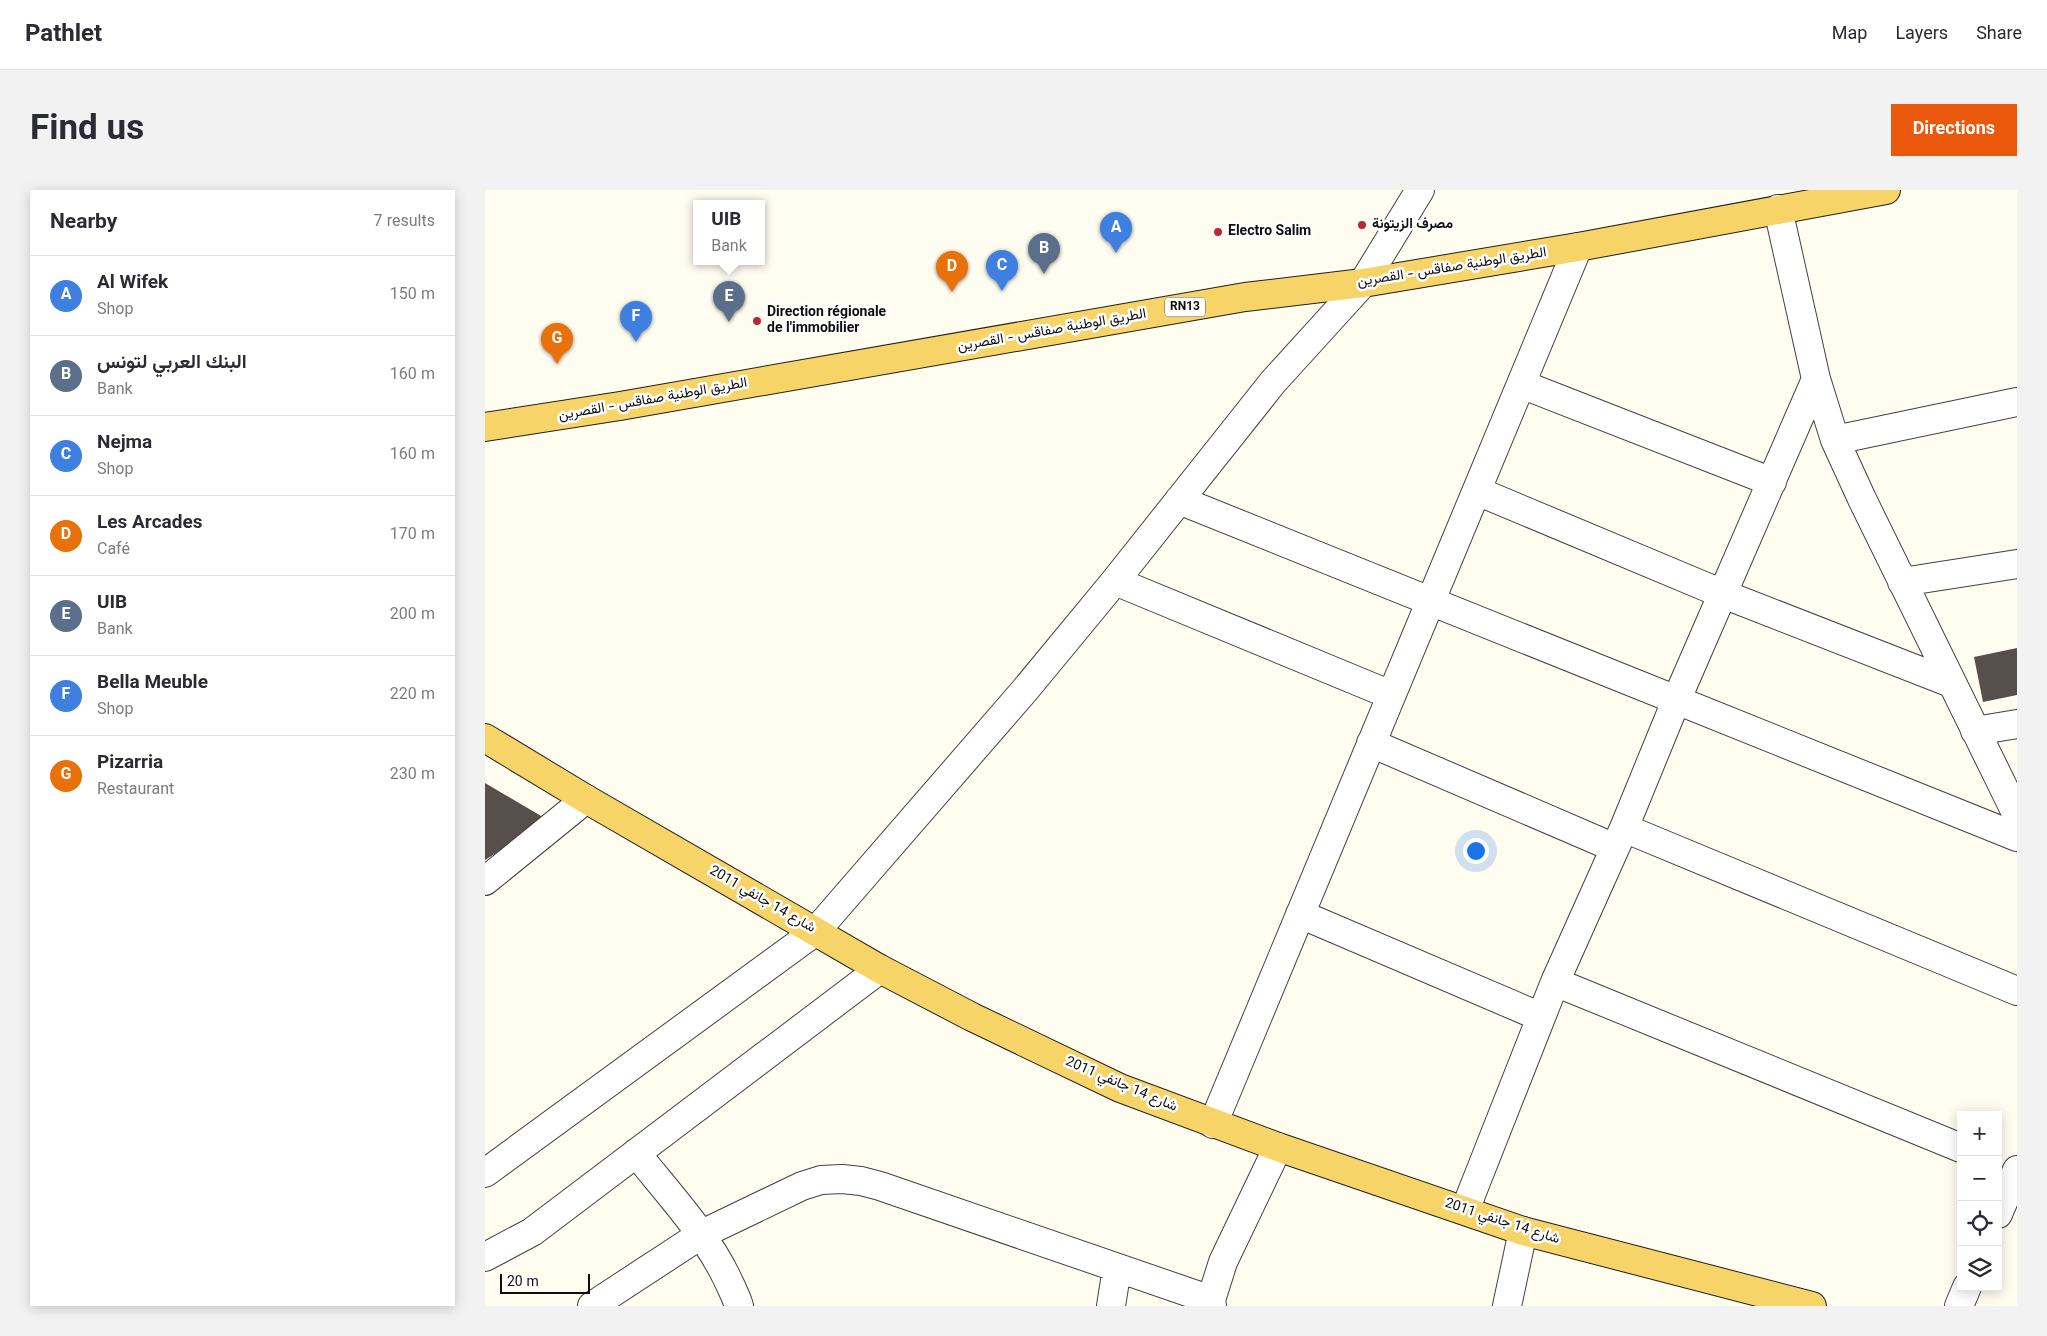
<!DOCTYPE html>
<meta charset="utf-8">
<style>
body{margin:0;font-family:Georgia,Vazirmatn,serif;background:#f2f2f3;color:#2b2b33}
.controls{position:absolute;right:15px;bottom:15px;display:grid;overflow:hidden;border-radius:0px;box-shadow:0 2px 12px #0003}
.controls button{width:45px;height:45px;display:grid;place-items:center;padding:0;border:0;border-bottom:1px solid #e1e1e2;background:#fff;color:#2b2b33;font:25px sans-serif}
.scale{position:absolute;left:15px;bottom:12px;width:90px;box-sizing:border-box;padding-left:5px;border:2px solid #0e0e0e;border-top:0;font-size:14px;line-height:18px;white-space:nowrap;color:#0e0e0e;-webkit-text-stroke:4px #fff;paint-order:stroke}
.you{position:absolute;left:990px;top:660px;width:18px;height:18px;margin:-12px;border:4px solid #fff;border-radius:50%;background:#1a73e8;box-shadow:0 0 0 8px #1a73e833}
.badge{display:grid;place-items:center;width:32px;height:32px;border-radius:50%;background:#ea580c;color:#fff;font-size:16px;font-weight:700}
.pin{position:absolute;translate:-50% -41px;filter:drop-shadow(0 1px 2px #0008)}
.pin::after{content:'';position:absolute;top:26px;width:18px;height:15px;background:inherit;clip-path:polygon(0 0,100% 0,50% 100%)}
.popup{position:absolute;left:208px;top:10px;width:72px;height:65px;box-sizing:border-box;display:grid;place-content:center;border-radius:0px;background:#fff;filter:drop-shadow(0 1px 4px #0005);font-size:16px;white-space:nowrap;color:#7c7c81}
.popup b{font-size:19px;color:#2b2b33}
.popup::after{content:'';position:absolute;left:50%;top:100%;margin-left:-10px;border:10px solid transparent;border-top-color:#fff}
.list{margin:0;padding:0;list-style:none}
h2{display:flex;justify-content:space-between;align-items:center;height:65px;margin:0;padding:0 20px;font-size:21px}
h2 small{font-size:16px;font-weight:400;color:#7c7c81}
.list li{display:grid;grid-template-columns:32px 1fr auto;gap:15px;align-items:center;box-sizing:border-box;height:80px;padding:0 20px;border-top:1px solid #e1e1e2}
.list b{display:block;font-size:19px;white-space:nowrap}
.list p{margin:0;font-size:16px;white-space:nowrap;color:#7c7c81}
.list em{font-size:16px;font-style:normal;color:#7c7c81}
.icon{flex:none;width:28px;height:28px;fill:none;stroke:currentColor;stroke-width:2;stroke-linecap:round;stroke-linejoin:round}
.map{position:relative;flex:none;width:1532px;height:1116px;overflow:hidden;border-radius:0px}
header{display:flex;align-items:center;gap:30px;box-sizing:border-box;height:70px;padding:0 25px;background:#fff;border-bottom:1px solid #e1e1e2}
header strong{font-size:24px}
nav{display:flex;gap:28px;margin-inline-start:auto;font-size:18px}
.intro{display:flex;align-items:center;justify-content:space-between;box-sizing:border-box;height:120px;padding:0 30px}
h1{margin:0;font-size:35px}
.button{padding:12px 22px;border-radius:0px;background:#ea580c;color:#fff;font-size:18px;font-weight:700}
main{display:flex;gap:30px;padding:0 30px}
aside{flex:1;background:#fff;border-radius:0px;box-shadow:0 2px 12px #0003}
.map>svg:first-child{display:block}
</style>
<header>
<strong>Pathlet</strong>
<nav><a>Map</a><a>Layers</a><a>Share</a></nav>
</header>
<div class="intro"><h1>Find us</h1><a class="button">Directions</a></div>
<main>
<aside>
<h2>Nearby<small>7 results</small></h2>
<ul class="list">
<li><span class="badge" style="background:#3f7fe0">A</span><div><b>Al Wifek</b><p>Shop</p></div><em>150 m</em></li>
<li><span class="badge" style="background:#5c6f8a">B</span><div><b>البنك العربي لتونس</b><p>Bank</p></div><em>160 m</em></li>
<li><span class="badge" style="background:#3f7fe0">C</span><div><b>Nejma</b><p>Shop</p></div><em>160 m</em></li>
<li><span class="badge" style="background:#e8710a">D</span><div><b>Les Arcades</b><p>Café</p></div><em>170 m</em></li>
<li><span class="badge" style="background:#5c6f8a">E</span><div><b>UIB</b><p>Bank</p></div><em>200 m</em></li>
<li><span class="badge" style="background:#3f7fe0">F</span><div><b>Bella Meuble</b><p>Shop</p></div><em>220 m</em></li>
<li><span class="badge" style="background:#e8710a">G</span><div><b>Pizarria</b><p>Restaurant</p></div><em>230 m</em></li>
</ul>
</aside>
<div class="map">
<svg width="1532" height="1116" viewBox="0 0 1532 1116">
<rect width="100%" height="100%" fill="#fffcf0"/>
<path fill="#574f4b" d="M1532,458v47l-34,7 -9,-45z
M0,593l63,37 -63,40z"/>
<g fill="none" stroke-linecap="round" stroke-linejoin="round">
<g stroke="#414141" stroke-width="30">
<path id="minor" d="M1293,19l38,170 19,61 27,59 155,316
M1036,194l251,98
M1350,250l182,-38
M992,301l246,103 228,89
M694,310l838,337
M630,391l276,114
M1417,392l115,-18
M1490,541l42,-7
M886,553l244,105
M1139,638l393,163
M0,691l101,-82
M815,724l241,103
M1070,792l406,166
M728,934l365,-877
M151,963c32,40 68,78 91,125 4,9 9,18 12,28
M0,983l331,-242 209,-241 90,-109 158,-199 90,-99 57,-93
M980,1020l90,-228 69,-154 52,-127 140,-322
M1513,1024l19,-44
M0,1067l47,-25 348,-263
M107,1116l110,-72 100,-48 19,-6 21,-1 19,2 19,5 331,114
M626,1116l6,-38
M727,1116l-1,-6 12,-38 55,-115
M1022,1116l16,-75
M1474,1116l8,-19"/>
</g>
<g stroke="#1f1f1f" stroke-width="30">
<path id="major" d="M0,237l135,-21 625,-109 118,-14 215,-36 308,-57
M0,548l101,61 294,170 92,48 148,71 158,59 245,84 289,75"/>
</g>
<use href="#minor" stroke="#fff" stroke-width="28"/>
<use href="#major" stroke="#f6d468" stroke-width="28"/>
</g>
<g fill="#bd282e" stroke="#fff" stroke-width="2">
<circle cx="877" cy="35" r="5"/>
<circle cx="733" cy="42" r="5"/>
<circle cx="272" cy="131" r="5"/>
</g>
<g text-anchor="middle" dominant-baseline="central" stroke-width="5" stroke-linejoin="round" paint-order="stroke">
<rect fill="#fff" stroke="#565656" stroke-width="1" x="680" y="107.5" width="40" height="19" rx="4"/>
<g font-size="12" font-weight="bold" fill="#0e0e0e">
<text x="700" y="117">RN13</text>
</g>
<g font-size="14" font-weight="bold" fill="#0e0e0e" stroke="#fff" text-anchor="start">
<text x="887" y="35">مصرف الزيتونة</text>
<text x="743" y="42">Electro Salim</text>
<text x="282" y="123">Direction régionale<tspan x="282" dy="16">de l'immobilier</tspan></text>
</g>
<g font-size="14" fill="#0e0e0e" stroke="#fff">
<text transform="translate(967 78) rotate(-9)">الطريق الوطنية صفاقس - القصرين</text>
<text transform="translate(567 141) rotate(-10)">الطريق الوطنية صفاقس - القصرين</text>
<text transform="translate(168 210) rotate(-10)">الطريق الوطنية صفاقس - القصرين</text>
<text transform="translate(277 710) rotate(30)">شارع 14 جانفي 2011</text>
<text transform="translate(636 895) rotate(23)">شارع 14 جانفي 2011</text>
<text transform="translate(1017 1032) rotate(18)">شارع 14 جانفي 2011</text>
</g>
</g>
</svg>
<div class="controls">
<button>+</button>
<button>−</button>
<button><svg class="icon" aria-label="locate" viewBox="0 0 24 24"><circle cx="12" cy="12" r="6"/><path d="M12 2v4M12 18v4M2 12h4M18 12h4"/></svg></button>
<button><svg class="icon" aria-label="layers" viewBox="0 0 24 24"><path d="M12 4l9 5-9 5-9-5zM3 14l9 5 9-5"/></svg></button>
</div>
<div class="scale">20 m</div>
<div class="you"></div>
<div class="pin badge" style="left:631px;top:63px;background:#3f7fe0">A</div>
<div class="pin badge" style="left:559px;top:84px;background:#5c6f8a">B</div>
<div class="pin badge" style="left:517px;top:101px;background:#3f7fe0">C</div>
<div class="pin badge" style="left:467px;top:102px;background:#e8710a">D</div>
<div class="pin badge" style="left:244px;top:132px;background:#5c6f8a">E</div>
<div class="popup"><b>UIB</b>Bank</div>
<div class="pin badge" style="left:151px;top:152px;background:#3f7fe0">F</div>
<div class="pin badge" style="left:72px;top:174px;background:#e8710a">G</div>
</div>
</main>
